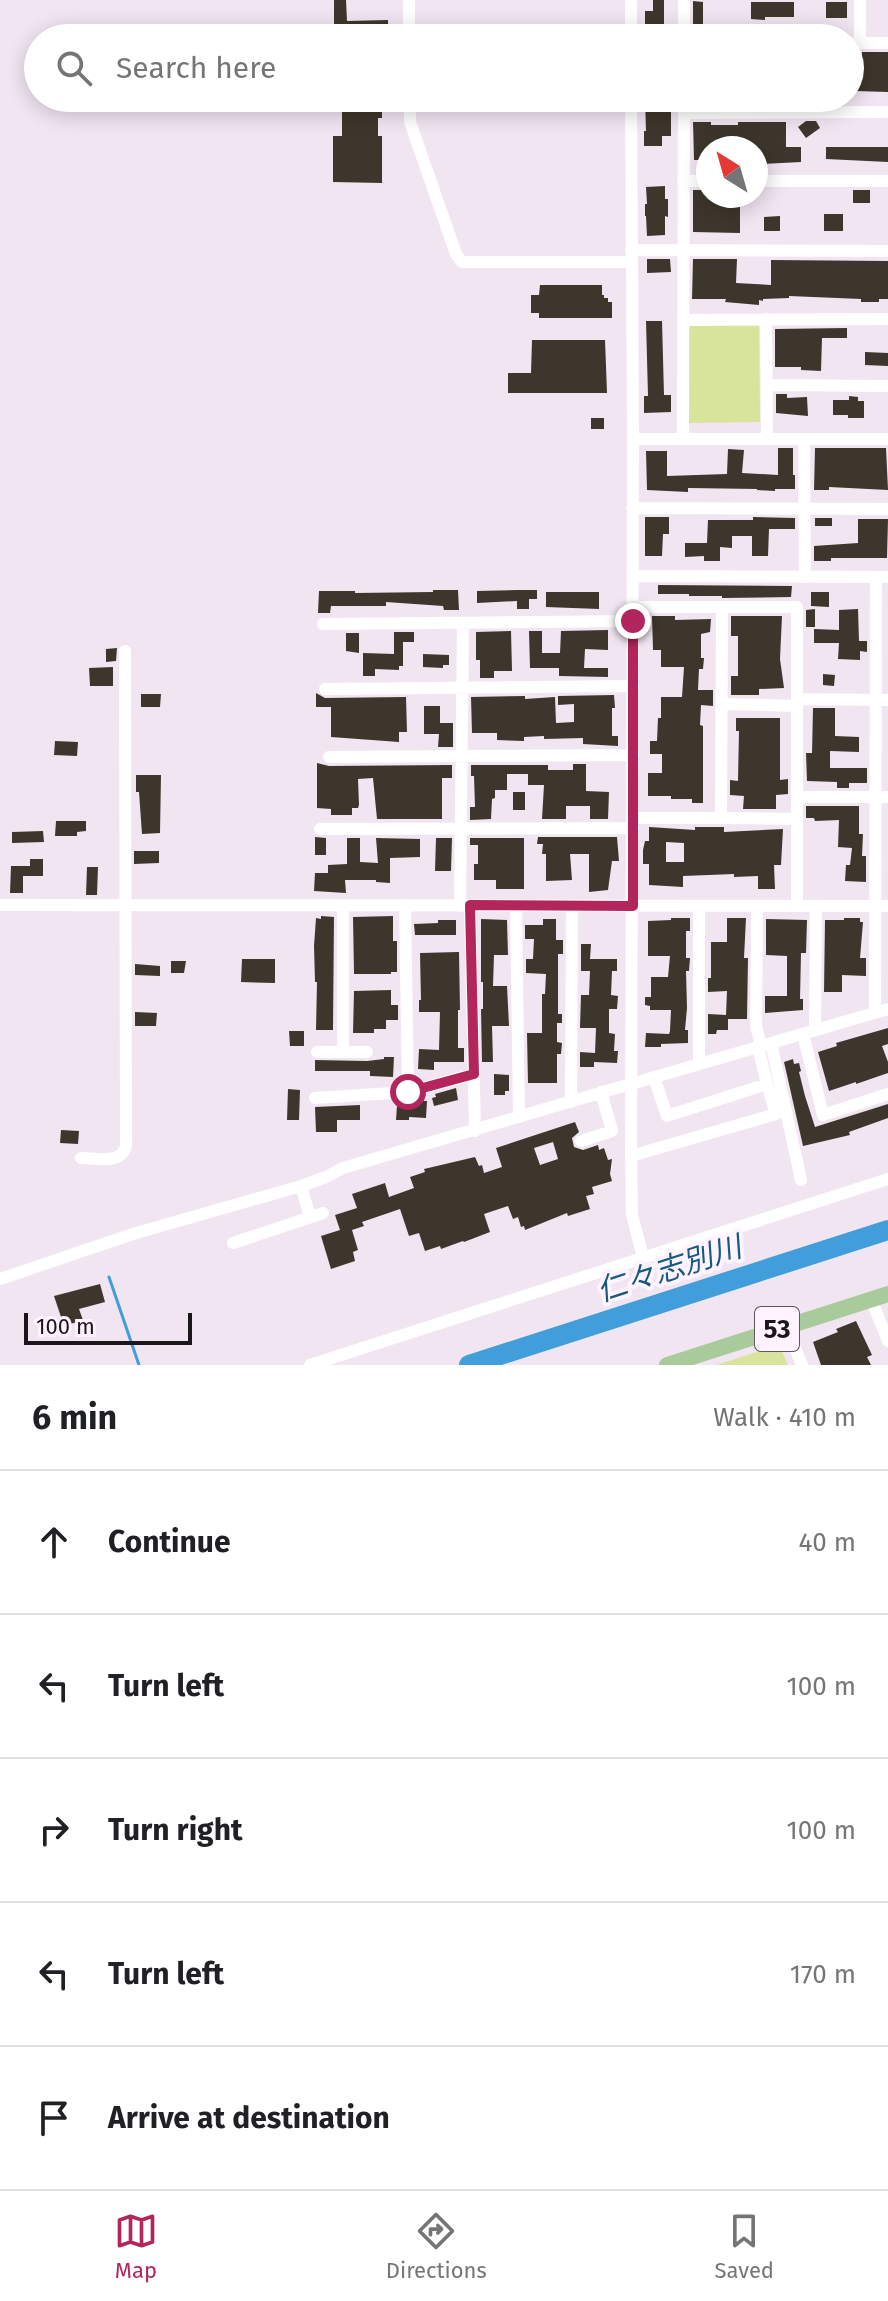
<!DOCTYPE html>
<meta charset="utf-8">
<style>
body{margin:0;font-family:"Fira Sans","Noto Sans JP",sans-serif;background:#f2f2f2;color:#202124}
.compass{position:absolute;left:696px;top:136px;width:72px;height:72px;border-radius:50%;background:#fff;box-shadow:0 4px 20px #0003;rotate:323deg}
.scale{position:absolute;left:24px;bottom:20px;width:168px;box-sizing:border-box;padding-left:8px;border:4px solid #1a161a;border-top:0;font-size:22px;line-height:28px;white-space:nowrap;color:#1a161a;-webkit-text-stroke:6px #fef3fe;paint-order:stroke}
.stop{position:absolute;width:24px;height:24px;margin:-18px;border:6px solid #b2255d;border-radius:50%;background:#fff}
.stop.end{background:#b2255d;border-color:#fff;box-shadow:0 2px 8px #0008}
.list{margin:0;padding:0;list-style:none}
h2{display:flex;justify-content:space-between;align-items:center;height:104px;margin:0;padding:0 32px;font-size:34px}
h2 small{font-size:26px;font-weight:400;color:#757577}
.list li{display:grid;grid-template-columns:52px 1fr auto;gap:24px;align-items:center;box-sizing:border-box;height:144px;padding:0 32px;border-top:2px solid #e0e0e0}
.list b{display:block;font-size:30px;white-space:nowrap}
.list em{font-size:26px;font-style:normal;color:#757577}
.icon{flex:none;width:44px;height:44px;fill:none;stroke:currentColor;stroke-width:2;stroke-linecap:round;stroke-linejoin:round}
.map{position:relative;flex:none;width:888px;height:1365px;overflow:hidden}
.search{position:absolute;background:#fff;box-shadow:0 4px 20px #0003;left:24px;right:24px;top:24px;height:88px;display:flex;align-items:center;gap:20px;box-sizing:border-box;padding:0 28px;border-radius:44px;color:#757577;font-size:30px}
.sheet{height:824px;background:#fff}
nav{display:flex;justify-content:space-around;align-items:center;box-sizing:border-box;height:112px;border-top:2px solid #e0e0e0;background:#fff;font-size:22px;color:#757577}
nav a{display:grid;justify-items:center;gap:4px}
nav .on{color:#b2255d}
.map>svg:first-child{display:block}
</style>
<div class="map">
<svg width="888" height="1365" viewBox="0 0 888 1365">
<rect width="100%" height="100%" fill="#f1e5f1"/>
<path fill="#d8e39c" d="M689,325h70l1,97 -71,1z
M779,1345l9,20h-72z"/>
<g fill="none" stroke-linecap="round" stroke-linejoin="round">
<path stroke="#419edb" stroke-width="3" d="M109,1277l30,88"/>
<path stroke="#419edb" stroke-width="20" d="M469,1365l419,-135"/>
</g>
<path fill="#3d362c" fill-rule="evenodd" d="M334,0h12l1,21 41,-1v18h-54z
M653,0h11v38h-19v-27h8z
M693,1l10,1v22h-10z
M751,2h43v15h-29v3l-14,-1z
M826,2h21v16h-21z
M862,52h26v40l-33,-1v-17h-5v-10l11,-1z
M342,98h36v6h4v14h-4v18h4v47l-49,-1v-46h9z
M645,98h21v11h5v27h-9v10h-18v-15h2z
M806,121h10l4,7 -14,10 -8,-11z
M693,122h18v3h27v-3h48v25h15v15l-40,2v-4h-3v-12h-50v12h-14z
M826,147h62v15l-62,-3z
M665,186v13h3v18l-3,-1v19l-18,1 -1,-20h-1v-12h2l-1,-17z
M693,190h14v6h33v37l-47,-1z
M853,190h17v13h-17z
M824,214h19v17h-19z
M780,216v15h-16v-14z
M647,259h23l1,13 -24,1z
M693,259h44l-1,24 35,2v-25l117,1v38h-9v3h-18v-3l-72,-3v2l-26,1v2l-4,-1v5l-34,-3 1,-3h-34z
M540,285h62v10h2v3h4v4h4v16h-73v-5h-8v-18h8z
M646,321h16l2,74h7v17l-27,1v-17h4z
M847,328v10h-25l-1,33 -20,-1v-3h-26v-38z
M532,340h73l2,53h-99v-20h23z
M865,352l23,1v13l-23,-1z
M776,394h11v4l20,-1 1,19 -32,-3z
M849,396l9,1v4h6v17h-16v-3h-15v-15h16z
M591,418h13v11h-13z
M778,448h15v27h2v14h-20v2l-18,-1v-1l-69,-1v4l-41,-2 -1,-39h21v25l60,-2 1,-25 16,1 -2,23 36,2z
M815,448h71l2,42 -59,-3v3h-15z
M645,517h24v17h-6l-1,22h-17z
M753,517l42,1v11h-26l-1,27h-16v-20h-20v12l-12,-1v14h-16v-5l-19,1v-14h22l1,-23h45z
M815,518h17v8h-17z
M858,519h30l-1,39h-56v3h-17v-15l44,-3z
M658,585l134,1 -1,11 -69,1v-2h-33v-2h-31z
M433,590h25l1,20h-15l-1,-4 -57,-4v4h-55l-1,7h-12l1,-22h36v2l78,-1z
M517,590h20v9h-8v10h-12v-8l-40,2v-12z
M546,592h53v17l-53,-2z
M811,592h18v15l-18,-1z
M815,609v18h-9v-17z
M858,609l1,32h8v11l-7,-1v9l-22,-1 1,-16h-25v-14l25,1v-20z
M652,616h23v4l36,-1 -1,13 -9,2v24h3l-1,11h-4l-1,21h15v16l-12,-1 -1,20 3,1v77h-11v-4h-21v-3h-23v-23h14v-19h-12v-13h7l1,-23h3v-21h21l2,-30h-23v-17h-8z
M731,616h51l-2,43 4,29 -25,1v6h-28v-19h7v-40h-7z
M608,630v20l-23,-1 -1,19h24v9l-49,-1v-8h-29l-1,-37h13v22h18l1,-22z
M511,631l1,40h-18v7h-14v-18h-4v-28z
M394,632h20v10h-11v24h-4v4l-24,-1v7h-12v-23l31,1z
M346,633h13v20l-13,-2z
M117,648l-1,13 -10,1v-13z
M423,654l26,1v10h-6v3l-20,-1z
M113,667v19h-23l-1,-18z
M823,674l12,1 -1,11 -11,-1z
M316,693l9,5 81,-1 1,35h-8v10l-68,-5v-30h-15z
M141,694h20l-1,13h-19z
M614,695l1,13h-3v28h6v10l-35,-2v-6l-39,1v-3l-20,1v4l-27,-1v-7h-25l-1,-36 54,-1v3l30,-2 1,26 18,-1v-18l-16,1v-9z
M424,706h16v17h13v24h-15l1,-13h-15z
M813,708h22v28l24,1v15l-29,-1v17h37v15h-18v5h-12v-6l-30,-1 -1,-28h6z
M736,718h44v62l8,-1v15l-12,1v14h-33l1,-13 -14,-1v-15l8,1 1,-50h-3z
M55,741l23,1 -1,14 -23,-1z
M317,763l12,3 123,-1v13h-10v41h-65l-4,-41 -15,1 1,26 -1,3h-6v7h-21v-6l-14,-1z
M573,764h13v27l23,1 -1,27h-18v-13h-24v13h-24l2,-34h-16v-11h-21v16h-12v8l-3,1 -1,20 -21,1v-13h5l-1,-31h-3v-11h77v5h25z
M136,775h25l-1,58 -18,1 -3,-42h-3z
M513,792h12v18h-12z
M806,806h53v28h4l-1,22h4v26l-21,-1 1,-16h4l2,-17 -14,-1 1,-27 -24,1 -1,-3h-8z
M56,821h30v10l-9,1v4h-22z
M649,827l46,3v-3h29v5l59,-3 -2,36h-7l1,24h-17v-13l-24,1v-3l-51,2v11l-34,-2v-21h-6v-14l2,-9h4zM666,842l18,1v19h-18z
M43,831l1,11 -32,1v-11z
M315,837l11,1v17h-11z
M538,837h79l2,24h-7l-4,29 -19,2v-38h-19l2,26 -26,1v-27h-4l1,-10h-6z
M347,838h13v24l18,1 -2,-25 44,1v18l-30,1v25l-14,-1v-2h-31l1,13 -32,-2 1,-18h13v-8l19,-1z
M436,838h16l-1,33h-16z
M470,838h54v51h-28v-9h-22v-16h4v-19h-8z
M134,851h25v12l-25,1z
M30,859h13v17h-20v17h-13l1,-27h19z
M87,867h11l-1,28h-11z
M321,916l13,1 -1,113h-17l1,-48h-2l-1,-36 2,-28 5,1z
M393,916v25h4v31h-6v2h-37l-1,-57z
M671,918h19v13h-4v27h4l-1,13h-3l1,37 -2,22h3v13l-27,1v3h-16l1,-14 23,1 1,-3 1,-21h-21v-4l-5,-1v-8h6v-20h17l2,-21h-22v-35l23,-1z
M727,918h19l-2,40h4l-1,61h-19v11h-11l-1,4h-8v-20l18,1 1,-24 -19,1v-14h3v-36h16z
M844,918h16v4h3l-3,36h6v18l-24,-1v17h-18l1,-72h19z
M481,919l26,1 1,35h-14l-1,31h14l2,40h-17l1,36h-11l-1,-53h2v-27h-2z
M543,919h13v21h7v14h-5v60h4v9h-5v19l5,1 -1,11h-4v29h-29l-1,-50h15v-39h3l1,-20 -20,-1v-14h7l1,-20h-9v-14h18z
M766,919l41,1 -1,33h-5l-1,46h3v11l-38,3v-17h22v-40l-21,-1z
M438,920h18v15h-41l-1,-11 24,-1z
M581,944h10l-1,15h27v12h-5l-1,24 7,1 -1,13h-8v24l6,1 -1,17h4l-1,12 -23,-1v5h-14v-15l15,1 1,-25h-16l1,-33h8l1,-24h-9z
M459,952l1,58h-2v38h6v14h-30v8l-16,-1 1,-20 20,1 1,-38h-21v-12h2l-1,-47z
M242,959h33v24l-34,-1z
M171,961h15l-2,12h-13z
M135,964l25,2v10l-25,-1z
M391,990v15h7v15h-12v9h-12v4h-21l1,-42z
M135,1012l22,1 -1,13h-21z
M888,1028v16l-6,2 6,16v11l-32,11v-2l-27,9 -11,-39 19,-6 -1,-3z
M289,1031h15v15h-14z
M384,1057h10l-1,20 -23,-1v-5h-55v-11l52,1 17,-2z
M793,1059l1,5 5,-1 2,8 -2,1 6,24 10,31 73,-23v14l-39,14 1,3 -47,11 -19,-84z
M494,1074l15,1v16h-4v4h-11z
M456,1088l2,12 -24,6 -2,-8 4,-1 -1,-3z
M288,1089l12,1 -1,30h-12z
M413,1101h14l-1,17 -17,-1v3h-13l1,-15 16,1z
M360,1105v15h-23v12h-21l-1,-25z
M575,1122l4,10 -7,6 2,9 9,3 15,-5 1,5 5,-2 4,12 4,-1 -2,15 2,7 -20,6 2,7 -8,2 4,13 -22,7 -1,-3 -42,17 -1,-4 -3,1 -3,-10 -5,2 -5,-13 -24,8 6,18 -26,10 -1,-1 -22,8 -1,-3 -15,5 -6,-18 -10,3 -9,-27 -38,13 2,4 -12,4 6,20 -5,2 2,9 -24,8 -10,-33 19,-6 -5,-15 22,-7 -5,-14 33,-11 4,14 25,-9 -4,-11 15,-5 -1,-3 51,-12 4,9 3,-1 2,8 18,-6 -6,-19zM553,1142l5,17 -18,6 -6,-17z
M61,1130l18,1 -1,13 -18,-1z
M100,1284l5,18 -26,7 4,11 -19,6 -10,-30z
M856,1321l16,34 -5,2 4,8h-50l-8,-23 25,-10 -2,-3z"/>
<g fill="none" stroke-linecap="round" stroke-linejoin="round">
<path stroke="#fff" stroke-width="12" d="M409,0v38
M684,0v38
M631,38v-38
M850,43h38
M860,43v-43
M410,98v24l46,132 6,8h169
M631,98l2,341 -2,712 1,64 11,42
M684,113l204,-1
M683,181h25
M756,181h132
M631,250l257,1
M766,319l1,120
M683,320l205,-1
M767,385l121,1
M633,439h255
M683,439l1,-341
M804,439l1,138
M632,508l256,1
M632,576l256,1
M633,607h164v299
M323,624l310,-3
M325,689l308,-3
M797,699l91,1
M722,704l75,2
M329,757l304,-2
M797,797h91
M633,818h88l1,-211
M721,818l76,1
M320,829l313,-1
M0,905l888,1
M405,905l3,187
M470,905l5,226
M343,906v146
M460,906l3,-283
M516,906l3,211
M699,906v157
M757,906l-1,120 5,20
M875,1013l1,-436
M815,1030l1,-124
M803,1034l20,81 65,-21
M771,1043l30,137
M317,1052h50
M654,1077l13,39 100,-32 -9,-37
M315,1098l93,-6 66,-18
M571,1102l1,-196
M581,1141l31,-10 -11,-39
M631,1156l145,-42 -9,-30
M81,1158c16,0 40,7 45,-12l-1,-495
M301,1186l9,31
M233,1243l90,-30
M0,1279l133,-45 168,-48 25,-9 17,-9 545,-159
M871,1299l17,42
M786,1326l16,39
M310,1365l578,-186"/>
<path stroke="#a9ca9a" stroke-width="16" d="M667,1365l221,-71"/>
</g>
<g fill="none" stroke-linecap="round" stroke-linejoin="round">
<path stroke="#b2255d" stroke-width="10" d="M408,1092l66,-18 -4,-169 163,1v-285"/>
</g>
<g text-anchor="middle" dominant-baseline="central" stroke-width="8" stroke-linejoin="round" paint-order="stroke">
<rect fill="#fef3fe" stroke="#5e585e" stroke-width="2" x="755" y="1307" width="44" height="44" rx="6"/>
<g font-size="26" font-weight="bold" fill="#1a161a">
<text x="777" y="1329">53</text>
</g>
<g font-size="30" font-style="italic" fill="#165a82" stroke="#fef3fe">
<text transform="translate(669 1269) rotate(-18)">仁々志別川</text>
</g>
</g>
</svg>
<svg class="compass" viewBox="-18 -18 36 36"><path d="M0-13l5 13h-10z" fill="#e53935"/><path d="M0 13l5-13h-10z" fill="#757577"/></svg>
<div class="scale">100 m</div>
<div class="stop" style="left:408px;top:1092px"></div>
<div class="stop end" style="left:633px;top:621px"></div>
<div class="search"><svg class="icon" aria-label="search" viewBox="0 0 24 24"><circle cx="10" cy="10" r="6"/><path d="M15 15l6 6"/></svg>Search here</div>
</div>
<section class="sheet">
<h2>6 min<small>Walk · 410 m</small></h2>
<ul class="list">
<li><svg class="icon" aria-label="ahead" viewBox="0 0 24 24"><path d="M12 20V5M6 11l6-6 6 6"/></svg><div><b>Continue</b></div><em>40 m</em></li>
<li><svg class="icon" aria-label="left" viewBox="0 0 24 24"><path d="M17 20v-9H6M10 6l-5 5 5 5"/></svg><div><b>Turn left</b></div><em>100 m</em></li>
<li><svg class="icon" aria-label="right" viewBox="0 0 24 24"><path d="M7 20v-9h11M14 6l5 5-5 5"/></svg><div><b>Turn right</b></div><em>100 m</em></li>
<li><svg class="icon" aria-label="left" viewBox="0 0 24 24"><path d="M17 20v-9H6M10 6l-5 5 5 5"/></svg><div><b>Turn left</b></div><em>170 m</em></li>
<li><svg class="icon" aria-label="arrive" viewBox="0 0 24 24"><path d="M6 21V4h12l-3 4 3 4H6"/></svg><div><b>Arrive at destination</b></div></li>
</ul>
</section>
<nav>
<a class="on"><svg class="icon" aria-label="map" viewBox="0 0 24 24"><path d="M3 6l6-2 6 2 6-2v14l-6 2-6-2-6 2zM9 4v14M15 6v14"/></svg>Map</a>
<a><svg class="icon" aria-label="directions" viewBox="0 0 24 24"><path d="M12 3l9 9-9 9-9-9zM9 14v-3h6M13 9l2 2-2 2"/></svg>Directions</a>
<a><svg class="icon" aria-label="saved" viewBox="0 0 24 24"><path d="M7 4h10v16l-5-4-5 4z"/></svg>Saved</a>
</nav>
